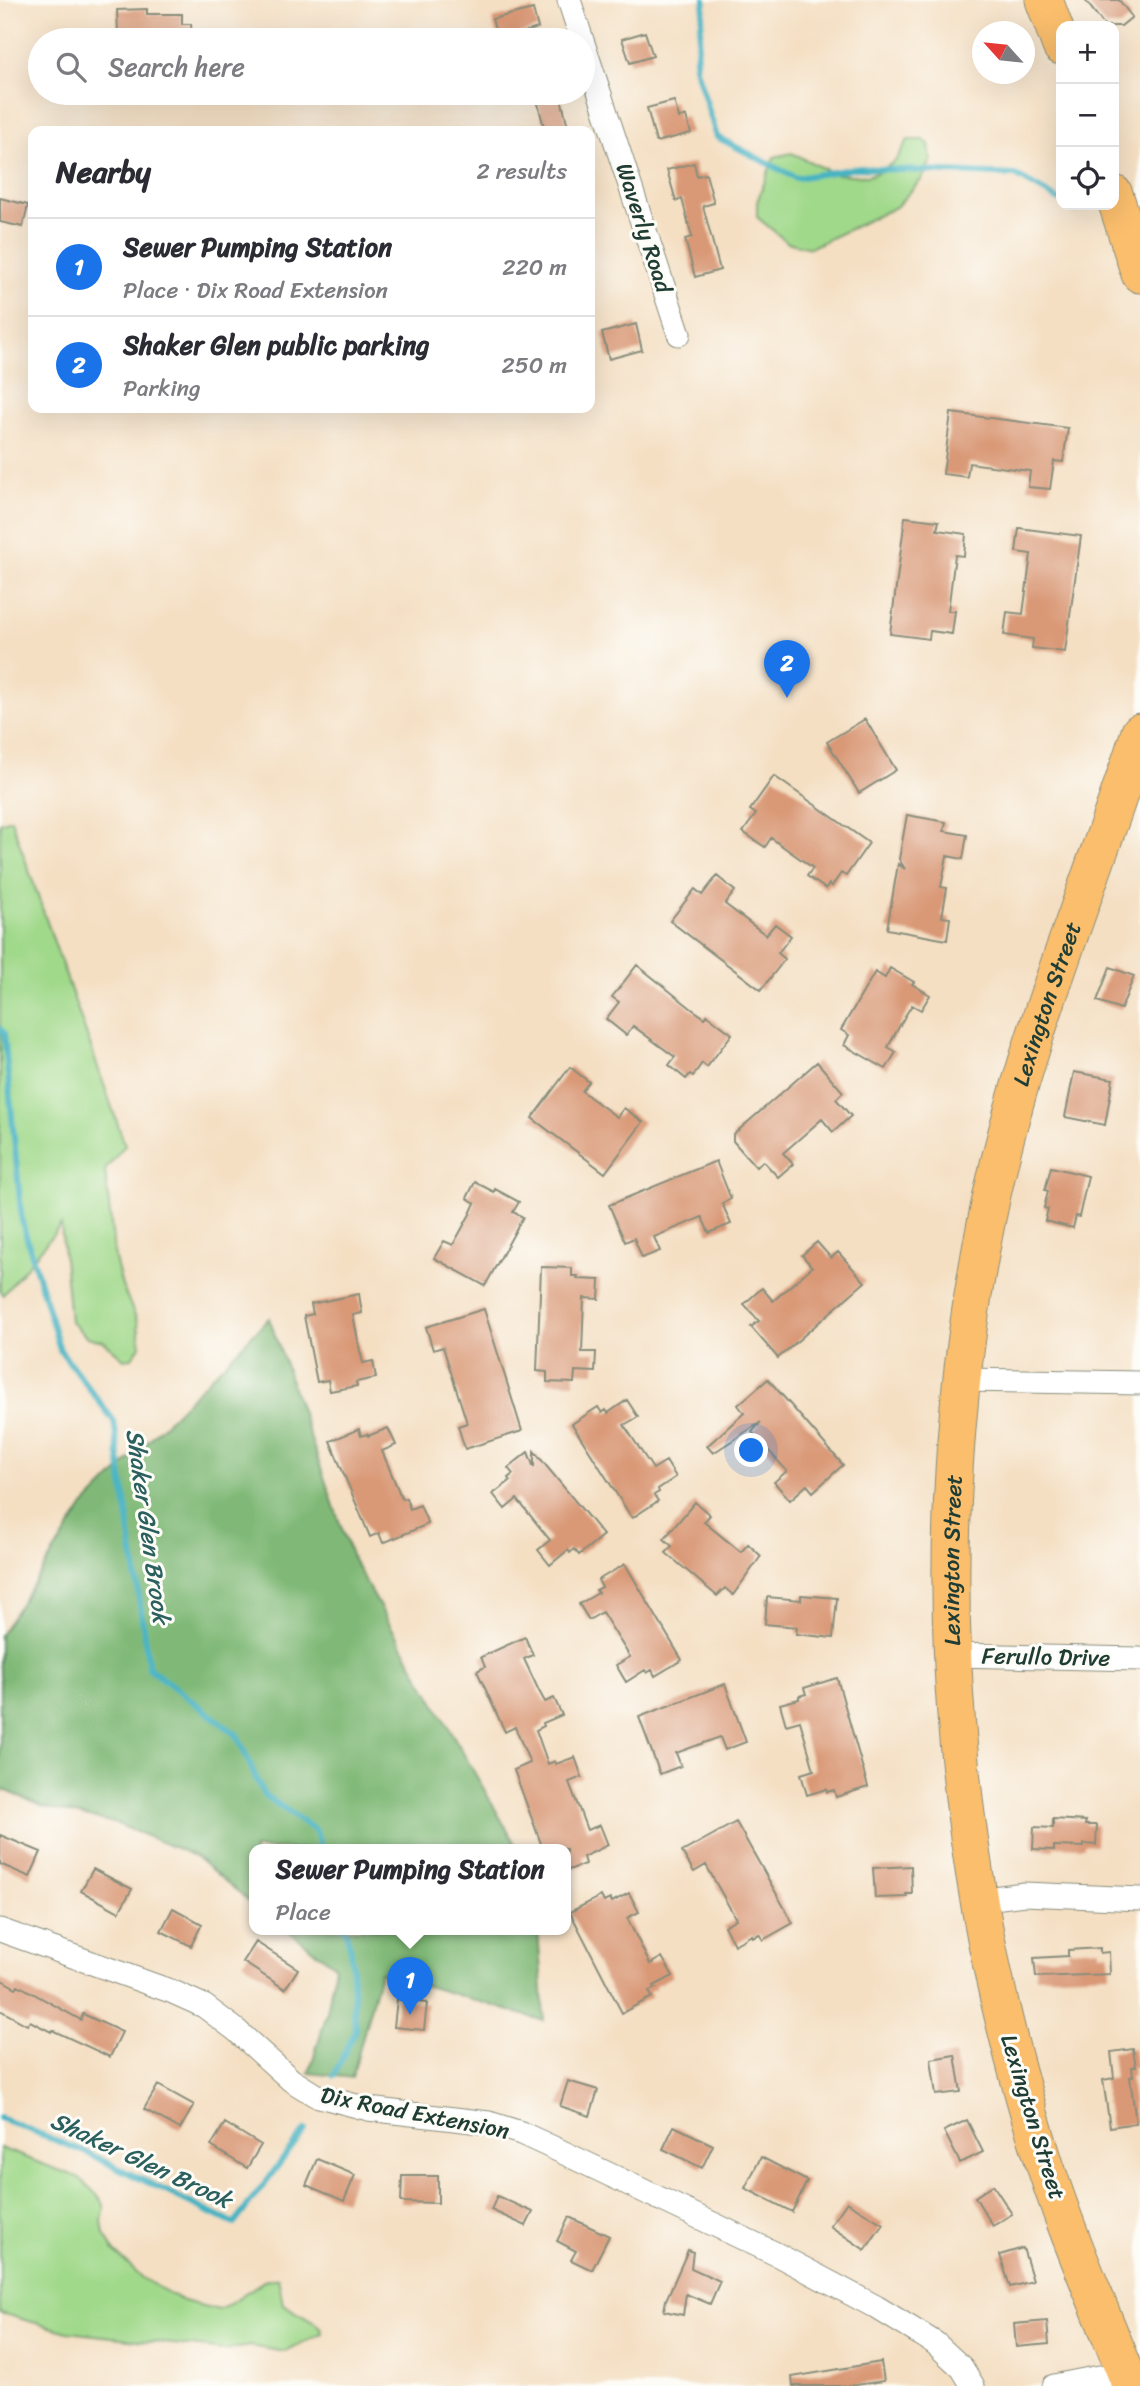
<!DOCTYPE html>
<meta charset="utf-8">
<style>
body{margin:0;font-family:Sriracha,sans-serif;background:#f7f7f7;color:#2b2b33}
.controls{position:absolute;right:21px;top:21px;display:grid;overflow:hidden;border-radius:14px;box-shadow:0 7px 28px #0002}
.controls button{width:63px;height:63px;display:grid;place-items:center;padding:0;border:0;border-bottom:2px solid #e1e1e2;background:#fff;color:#2b2b33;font:35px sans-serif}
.compass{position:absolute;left:972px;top:21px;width:63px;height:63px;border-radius:50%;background:#fff;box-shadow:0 7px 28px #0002;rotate:297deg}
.you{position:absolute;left:752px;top:1451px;width:24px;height:24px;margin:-18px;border:5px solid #fff;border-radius:50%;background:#1a73e8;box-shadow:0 0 0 10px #1a73e833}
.badge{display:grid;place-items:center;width:46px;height:46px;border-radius:50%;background:#1a73e8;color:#fff;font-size:23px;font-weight:700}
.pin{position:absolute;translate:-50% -58px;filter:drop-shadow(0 2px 4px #0008)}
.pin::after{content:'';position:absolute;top:37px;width:24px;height:21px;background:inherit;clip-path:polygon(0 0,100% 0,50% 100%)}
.popup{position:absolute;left:249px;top:1844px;width:322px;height:91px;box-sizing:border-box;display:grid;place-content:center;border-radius:14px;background:#fff;filter:drop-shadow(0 2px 5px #0005);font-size:23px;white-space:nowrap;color:#7c7c81}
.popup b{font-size:26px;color:#2b2b33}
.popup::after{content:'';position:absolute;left:50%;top:100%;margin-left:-14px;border:14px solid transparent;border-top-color:#fff}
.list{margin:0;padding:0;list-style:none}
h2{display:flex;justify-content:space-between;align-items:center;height:91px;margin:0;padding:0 28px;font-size:30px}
h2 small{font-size:23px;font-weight:400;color:#7c7c81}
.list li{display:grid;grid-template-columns:46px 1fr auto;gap:21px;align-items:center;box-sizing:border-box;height:98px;padding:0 28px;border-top:2px solid #e1e1e2}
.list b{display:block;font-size:26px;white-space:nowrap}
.list p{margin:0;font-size:23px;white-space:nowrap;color:#7c7c81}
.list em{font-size:23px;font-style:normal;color:#7c7c81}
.icon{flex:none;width:38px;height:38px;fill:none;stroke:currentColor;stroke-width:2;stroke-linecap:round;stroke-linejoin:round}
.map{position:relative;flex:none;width:1140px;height:2386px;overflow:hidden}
.search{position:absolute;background:#fff;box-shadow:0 7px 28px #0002;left:28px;top:28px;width:567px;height:77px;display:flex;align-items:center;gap:18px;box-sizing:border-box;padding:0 24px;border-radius:38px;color:#7c7c81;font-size:26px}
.panel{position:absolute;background:#fff;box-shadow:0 7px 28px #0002;left:28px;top:126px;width:567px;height:287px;border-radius:14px}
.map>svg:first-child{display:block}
</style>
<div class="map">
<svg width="1140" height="2386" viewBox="0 0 1140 2386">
<rect width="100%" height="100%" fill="#fdfcf7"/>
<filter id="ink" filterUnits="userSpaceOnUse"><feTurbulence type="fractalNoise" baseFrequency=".0143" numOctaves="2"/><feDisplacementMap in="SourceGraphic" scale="14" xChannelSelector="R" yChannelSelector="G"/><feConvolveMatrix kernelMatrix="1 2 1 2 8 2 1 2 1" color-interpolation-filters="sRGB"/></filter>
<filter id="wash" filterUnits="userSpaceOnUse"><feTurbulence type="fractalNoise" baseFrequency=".00686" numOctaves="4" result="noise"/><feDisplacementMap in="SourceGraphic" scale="28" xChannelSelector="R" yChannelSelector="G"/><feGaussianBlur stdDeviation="1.57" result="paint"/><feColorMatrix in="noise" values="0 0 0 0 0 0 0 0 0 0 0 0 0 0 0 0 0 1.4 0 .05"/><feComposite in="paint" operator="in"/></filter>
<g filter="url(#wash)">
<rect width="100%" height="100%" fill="#f4dfc3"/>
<path fill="#a1d98b" stroke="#608b60" stroke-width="2" d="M908,140h15l6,4 2,17 -9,18 -26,28 -86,41 -23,-6 -30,-25v-15l17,-45 18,-4 43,21 33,2 13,-5 15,-11z
M11,819l114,326 -20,25 10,89 7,27 16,36 2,24 -8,12 -8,1 -21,-18 -16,-4 -17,-16 -9,-96 -58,70 -3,-4v-468z
M0,2148l80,30 21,21 4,8 -3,14 2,13 10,17 28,27 41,23 36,9 45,-29 14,-3 5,26 38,23 2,6 -37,19 -36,-6 -25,4 -157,-18 -68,-19z"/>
<path fill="#80b977" stroke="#507b56" stroke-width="2" d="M269,1318l83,240 166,291h-264v56l-59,-49 -80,-33 -71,-16 -44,-19v-153l84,-129z
M286,1929h252l6,92 -164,-49 -28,106 -43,-5 18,-60 8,-47z"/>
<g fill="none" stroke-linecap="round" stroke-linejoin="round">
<path stroke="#46b3c3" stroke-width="6" d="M705,0l-10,66 22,71 79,41 61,-10 158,7 46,26
M1067,205l10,5
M0,1029l4,4 18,189 38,128 54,71 35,247 88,67 26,59 53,37 5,18
M334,2076l21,-46 -4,-80 -6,-21
M0,2118l87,35 147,71 71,-94"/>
</g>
<g id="blocks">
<path fill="#d99876" d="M1085,0h34l13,17 -11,9h-16z
M147,9v5h35v10h9l1,16h-36v-8l-38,1 -1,-23z
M533,9l5,19 -40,12 -6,-21z
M645,32l8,24 -23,7 -8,-24z
M560,94l9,37h-24l-8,-31z
M674,101l5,17 7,-2 5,17 -35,9 -9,-34z
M694,163l3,13 9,-2 8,29 -11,3 17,64 -25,7 -10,-38 7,-2 -10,-38 -6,2 -9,-31z
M0,198l28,7 -5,22 -23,-5z
M636,324l6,26 -33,9 -7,-26z
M951,413l117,15 -5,34 -9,-1 -4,28 -22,-2 2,-16 -61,-8 -2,14 -24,-3z
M905,517l34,4 -2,9 29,4 -2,22 -9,-1 -7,56h7l-3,23 -22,-3 -1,8 -39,-5z
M1019,528l62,8 -16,116 -33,-4 1,-9 -29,-4 3,-23 16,2 8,-60 -15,-2z
M865,719l31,51 -37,23 -32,-51z
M774,776l95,67 -23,33 -5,-3 -9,13 -3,-2 -3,5 -19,-13 6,-8 -42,-30 -6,9 -22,-15 13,-18 -6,-4z
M907,815l39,7 -2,9 23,4 -4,24 -16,-3 -6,31 6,1 -5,29 8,1 -3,22 -60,-11 11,-65 7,5 -6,-10z
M717,876l18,15 -10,13 41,31 9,-11 16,12 -13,17 7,6 -24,31 -91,-69 25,-32 7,6z
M637,965l55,44 13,9 2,-3 25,19 -25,33 -5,-4 -9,13 -3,-2 -4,5 -17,-14 6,-8 -42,-31 -7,9 -20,-16 13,-17 -7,-5z
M1110,967l24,9 -13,33 -24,-8z
M890,968l24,14 -2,2 18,11 -9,15 -9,-5 -7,11 -17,31 8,5 -10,17 -42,-24 5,-10 -8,-5 34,-58 10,6z
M817,1062l26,30 -7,7 15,17 -18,16 -11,-13 -39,34 10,11 -15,13 -15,-16 -7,6 -23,-26v-6z
M570,1067l19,15 -7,9 9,7 26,19 7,-9 19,14 -38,51 -73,-55z
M1074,1072l39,7 -8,46 -40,-8z
M716,1161l15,38 -9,4 9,21 -22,9 -7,-16 -48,20 6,14 -18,7 -8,-20 -9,4 -16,-37z
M1051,1167l37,9 -9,41 -3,-1 -3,12 -28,-7 3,-12 -4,-1 4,-17 -3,-1z
M475,1182l19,10 1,-3 24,13 -6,10 10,5 -38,69 -51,-28 10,-17 9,4 17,-31 5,-11 -8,-5z
M817,1242l14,16 7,-6 27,30 -87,76 -27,-31 8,-6 -15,-17 18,-16 11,13 39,-34 -10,-12z
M541,1267l31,1v8h6l-1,3 23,1 -1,19 -15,-1 -2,54h14l-1,20 -20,-1 -1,12 -27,-1v-10l-10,-1z
M359,1294l3,19 -9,2 7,36 3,12 10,-2 3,17 -20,4 1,4 -27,5 -2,-11 -11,2 -13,-66 9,-2 -2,-10z
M484,1309l38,122 -57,18 -7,-23 9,-3 -24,-76 -10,3 -7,-23z
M768,1379l75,86 -30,27 -6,-7 -17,15 -16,-18 13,-11 -35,-39 9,-10 -48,31 -6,-7 37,-33 -6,-8z
M627,1400l11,17 -14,8 29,44 13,-8 10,16 -18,12 1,3 -5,3 4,6 -26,17 -60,-94 26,-17 4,6 4,-3 2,3z
M388,1428l8,17 -14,6 20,48 4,-1 4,11 10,-4 8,19 -45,19 -4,-10 -9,4 -40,-96 29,-12 2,7 6,-2 1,2z
M534,1451l69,84 -24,20 -5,-6 -4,4 -2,-3 -18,15 -12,-15 12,-10 -33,-41 -12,10 -12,-15 17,-13 -2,-3 5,-4 -5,-6 20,-16 6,16z
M695,1502l15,13 -6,7 37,30 7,-8 13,12 -28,39 -8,-7 -8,8 -51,-43 6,-7 -8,-7z
M625,1564l57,96 -27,16 -3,-6 -5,3 -2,-3 -19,12 -10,-17 14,-8 -28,-45 -13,8 -10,-16 19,-11 -2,-3 6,-3 -4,-7z
M801,1595l36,3 -4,40 -37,-4 1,-7 -32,-3 2,-27 34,3z
M525,1637l8,18 -9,4 15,32 6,11 9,-4 8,17 -19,8 1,3 -8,4 12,34 7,-3 1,3 19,-7 7,20 -13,5 18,48 13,-5 8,20 -25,12 2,7 -19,7v-22h-23l-29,-79 16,-7 -15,-36 -10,5 -28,-61 8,-4 -4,-10z
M837,1678l31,109 -32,10 -2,-7 -7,2 -1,-3 -19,6 -6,-21 13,-4 -14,-49 -14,4 -6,-21 19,-5v-3l7,-2 -2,-6z
M725,1684l21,58 -21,8 -5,-13 -44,16 5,13 -21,8 -21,-57z
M1053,1819l33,2 -1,4h12l-1,20 -12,-1v3l-30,-1v4l-21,-1 1,-22 19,1z
M736,1822l57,101 -30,17 -4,-6 -6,4 -1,-3 -18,10 -10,-19 12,-7 -19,-34 -11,-20 -12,7 -12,-20z
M0,1835l41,17 -11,25 -30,-13z
M911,1866l1,28h-6l1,3 -32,1 -2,-30z
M93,1869l39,20 -13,23 -38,-21z
M629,1893l10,19 -12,6 23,46 12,-7 11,19 -19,10 2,2 -7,3 3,6 -30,16 -52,-101 31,-16 3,6 6,-3 2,3z
M173,1908l29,16 -11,22 -30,-15z
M256,1942l42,27 -13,20 -42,-27z
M1100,1948v5l9,-1 1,22 -74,3 -2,-19 34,-2v-6z
M0,1979l16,9 2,-3 63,35 2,-6 39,18 -12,25 -58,-27 -1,2 -21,-11 -3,4 -27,-15z
M397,1999l30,4 -3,27 -30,-3z
M1133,2049l3,18h-4l1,9 -3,1 6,46 -26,4 -7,-47 11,-2 -3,-26z
M955,2055l6,37 -25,3 -5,-36z
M568,2081l30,9 -8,26 -30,-10z
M158,2085l36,20 -14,24 -36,-20z
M967,2120l16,32 -23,11 -16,-32z
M225,2123l36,22 -14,23 -36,-22z
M674,2126l39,19 -11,23 -39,-19z
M761,2157l46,24 -15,31 -47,-24z
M317,2159l38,16 -11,26 -38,-16z
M402,2176h36v27l-37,-1z
M993,2185l19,29 -19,12 -18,-29z
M497,2196l36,16 -7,14 -35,-16z
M847,2202l36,22 -18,26 -35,-24z
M569,2217l40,19 -17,34 -21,-10 5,-9 -19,-10z
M1023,2248l10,33 -23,6 -10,-32z
M688,2250l5,2 -2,16 29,13 -10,23 -24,-10 -3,21 -19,-4 2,-11z
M1047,2321l2,23 -33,3 -2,-23z
M881,2362l3,19 -35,5h-56l-1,-9z"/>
</g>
</g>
<g filter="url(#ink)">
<use href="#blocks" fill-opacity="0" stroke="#8a8e7c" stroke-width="2"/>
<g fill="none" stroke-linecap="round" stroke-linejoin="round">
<g stroke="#8a8e7c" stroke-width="25">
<path id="street" d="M569,0l13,40
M583,43l96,291
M962,1380l178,3
M951,1655l189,4
M978,1900l46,-6 116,5
M0,1930l173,62 31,14 32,24 55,50 24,15 53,14 121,14 32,10 39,18 216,103 100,53 59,36 27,25 11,18
M1054,2386l71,-14"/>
</g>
<g stroke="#8a8e7c" stroke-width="39">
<g id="primary">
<path d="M1044,0l17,46"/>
<path d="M1114,194l26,80"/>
<path id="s1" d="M1131,2386c-32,-80 -67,-158 -92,-240 -100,-318 -117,-657 -40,-982 35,-148 95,-288 141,-432"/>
</g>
</g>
<use href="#street" stroke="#fff" stroke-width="23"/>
<use href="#primary" stroke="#fabe6d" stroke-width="37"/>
</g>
</g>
<g text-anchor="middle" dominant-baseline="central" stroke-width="6" stroke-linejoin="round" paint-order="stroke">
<g font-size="23" fill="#1f3d34" stroke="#fdfcf7">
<text transform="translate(644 228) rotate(72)">Waverly Road</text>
<text stroke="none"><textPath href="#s1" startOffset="1419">Lexington Street</textPath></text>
<text stroke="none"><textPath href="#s1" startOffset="852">Lexington Street</textPath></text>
<text transform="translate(1046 1657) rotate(1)">Ferullo Drive</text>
<text transform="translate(415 2113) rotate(11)">Dix Road Extension</text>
<text transform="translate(1033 2117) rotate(73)">Lexington Street</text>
</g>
<g font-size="24" font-style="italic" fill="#2b605f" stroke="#fdfcf7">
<text transform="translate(148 1526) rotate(82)">Shaker Glen Brook</text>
<text transform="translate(141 2160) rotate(25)">Shaker Glen Brook</text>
</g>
</g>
</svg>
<div class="controls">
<button>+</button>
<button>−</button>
<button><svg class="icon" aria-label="locate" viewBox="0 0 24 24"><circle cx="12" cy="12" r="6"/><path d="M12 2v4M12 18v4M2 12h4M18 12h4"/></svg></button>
</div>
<svg class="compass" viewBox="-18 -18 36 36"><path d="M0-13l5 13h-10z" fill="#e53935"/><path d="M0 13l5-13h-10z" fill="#7c7c81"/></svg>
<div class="you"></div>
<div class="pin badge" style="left:410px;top:2015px">1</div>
<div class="popup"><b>Sewer Pumping Station</b>Place</div>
<div class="pin badge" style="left:787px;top:698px">2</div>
<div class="search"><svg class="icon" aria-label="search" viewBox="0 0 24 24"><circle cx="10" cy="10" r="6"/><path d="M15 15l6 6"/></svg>Search here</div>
<section class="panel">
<h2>Nearby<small>2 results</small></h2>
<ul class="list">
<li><span class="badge">1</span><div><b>Sewer Pumping Station</b><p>Place · Dix Road Extension</p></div><em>220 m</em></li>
<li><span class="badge">2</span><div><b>Shaker Glen public parking</b><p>Parking</p></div><em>250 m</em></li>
</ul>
</section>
</div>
